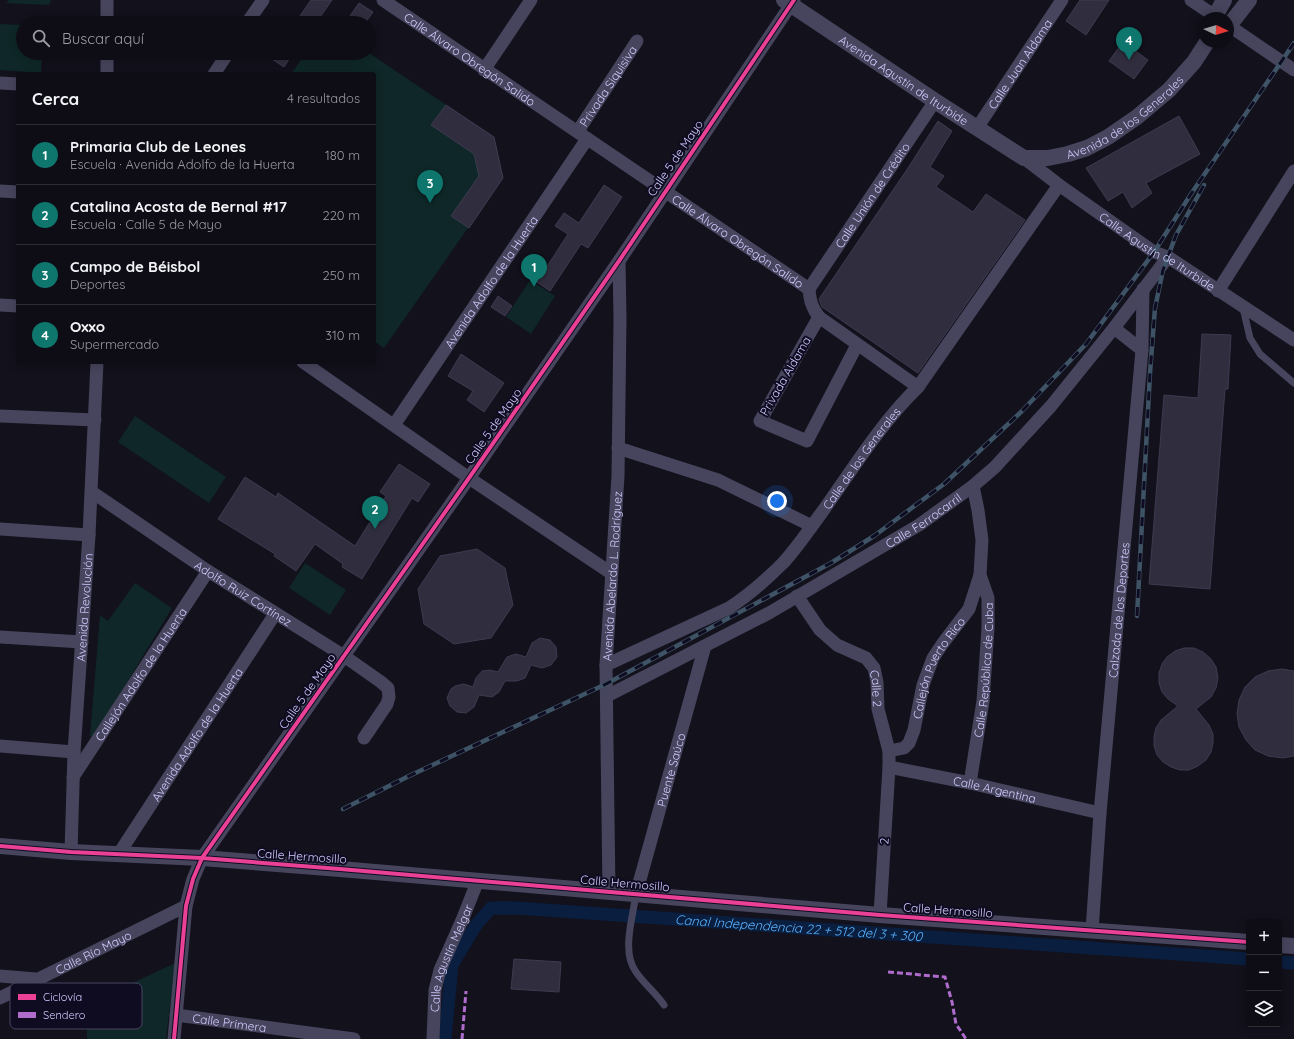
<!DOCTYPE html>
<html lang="es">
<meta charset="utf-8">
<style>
body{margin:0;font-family:Quicksand,sans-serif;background:#1c1b22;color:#f1f3f6}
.controls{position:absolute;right:12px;bottom:12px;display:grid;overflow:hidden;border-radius:4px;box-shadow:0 2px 10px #0003}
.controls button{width:36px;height:36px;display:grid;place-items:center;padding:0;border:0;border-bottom:1px solid #2e2d34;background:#0e0d15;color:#f1f3f6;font:20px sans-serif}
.compass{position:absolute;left:1198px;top:12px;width:36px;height:36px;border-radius:50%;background:#0e0d15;box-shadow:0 2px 10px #0003;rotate:94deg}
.you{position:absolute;left:777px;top:501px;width:14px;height:14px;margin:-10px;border:3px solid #fff;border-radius:50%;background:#1a73e8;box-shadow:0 0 0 6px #1a73e833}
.badge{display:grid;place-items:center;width:26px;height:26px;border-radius:50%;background:#0f766e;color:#fff;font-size:13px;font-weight:700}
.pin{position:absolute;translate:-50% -33px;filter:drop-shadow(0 1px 2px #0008)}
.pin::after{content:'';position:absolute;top:21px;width:14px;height:12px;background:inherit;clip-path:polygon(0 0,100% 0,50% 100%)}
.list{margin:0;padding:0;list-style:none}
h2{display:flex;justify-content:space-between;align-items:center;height:52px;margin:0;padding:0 16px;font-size:17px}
h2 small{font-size:13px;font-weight:400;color:#9b9ca0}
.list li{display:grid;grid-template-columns:26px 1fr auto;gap:12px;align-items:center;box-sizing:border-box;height:60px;padding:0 16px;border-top:1px solid #2e2d34}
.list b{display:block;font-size:15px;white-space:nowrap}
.list p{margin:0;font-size:13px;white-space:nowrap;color:#9b9ca0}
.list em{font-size:13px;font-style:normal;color:#9b9ca0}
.icon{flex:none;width:22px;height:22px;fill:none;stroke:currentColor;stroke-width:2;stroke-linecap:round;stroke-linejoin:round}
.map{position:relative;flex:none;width:1294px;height:1039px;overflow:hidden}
.search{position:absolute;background:#0e0d15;box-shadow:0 2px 10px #0003;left:16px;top:16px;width:360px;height:44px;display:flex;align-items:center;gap:10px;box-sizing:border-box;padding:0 14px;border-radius:22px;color:#9b9ca0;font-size:15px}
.panel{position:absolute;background:#0e0d15;box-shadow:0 2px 10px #0003;left:16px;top:72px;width:360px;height:292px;border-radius:4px}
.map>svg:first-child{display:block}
</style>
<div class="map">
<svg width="1294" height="1039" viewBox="0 0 1294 1039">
<rect width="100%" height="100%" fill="#12111c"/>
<path fill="#0f2728" d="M9,0h42l-2,5 -43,-2z
M0,24l23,1v28h19l-1,20 -41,-3z
M306,53h63l125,84 9,41 -119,170 -10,-7v-267h-83z
M530,280l25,16 -24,38 -25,-17z
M135,416l91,61 -17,26 -91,-61z
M305,563l41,27 -16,25 -41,-27z
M135,583l37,25 -78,129 -4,-1 10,-121 8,6z
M175,963l-9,76h-79v-22l1,-13z"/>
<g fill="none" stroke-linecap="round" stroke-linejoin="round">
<g stroke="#0a1e3f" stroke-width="13">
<path d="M1279,962l15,1"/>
<path id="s1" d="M445,1039l7,-74 24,-40 15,-17h25l733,51"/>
</g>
</g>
<path fill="#302e3e" stroke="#3e3a50" d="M311,0h21l-16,23h-21z
M1080,0h29l-23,35 -20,-14z
M359,3l14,9 -8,11h-20z
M1123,42l25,18 -14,19 -25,-18z
M263,53h30l-9,14z
M446,105l48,32 9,41 -34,50 -18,-12 28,-40 -5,-22 -43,-29z
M1179,116l21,38 -54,29 6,10 -20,15 -9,-16 -15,9 -22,-33z
M938,121l14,10 -22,36 14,9 -8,11 37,25 13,-18 39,26 -107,153 -96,-66 -3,-8 89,-131z
M604,185l18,12 -34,51 -7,-4 -31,47 -13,-9 31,-48 -13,-8 9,-13 15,10z
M498,296l14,10 -7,10 -14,-9z
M1202,334l29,1 -3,54h-3l-15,200 -61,-5 15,-189 34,3z
M461,354l43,29 -20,29 -17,-12 6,-9 -25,-15z
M399,464l31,20 -12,18 -6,-4 -50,81 -20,-12 1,-3 -28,-20 -19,27 -22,-15 1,-2 -57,-35 27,-42 31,20 2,-4 77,53 31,-50 -6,-4z
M477,549l28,19 8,37 -22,33 -37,6 -30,-20 -6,-35 22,-33z
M540,638l10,2 6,7 1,10 -6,8 -9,3 -11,-3 -6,13 -8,3h-12l-6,11 -7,5 -13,-2 -5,12 -8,6 -9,-1 -7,-6 -3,-8 4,-9 4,-3 9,-2 9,3 3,-9 6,-7 8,-1 8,2 9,-15 9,-3 10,3 6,-14z
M1184,648h10l9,4 8,7 5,8 2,11 -2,10 -5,9 -15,12 13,16 4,9v9l-2,9 -5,8 -8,6 -9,4h-9l-9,-3 -8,-5 -6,-7 -3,-9v-9l2,-9 5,-8 17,-14 -10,-7 -6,-7 -3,-9v-10l3,-9 5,-7 8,-6z
M1282,669l12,2v85l-11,2 -15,-2 -13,-6 -9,-10 -7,-13 -2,-13 2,-14 6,-13 10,-10 13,-6z
M514,959l47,3 -2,30 -48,-3z"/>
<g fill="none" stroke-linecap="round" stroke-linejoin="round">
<path stroke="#46455d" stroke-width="7" d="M1243,308l7,30 10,16 34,29
M636,894c-3,23 -15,58 0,78 9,13 19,20 28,33"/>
<g stroke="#46455d" stroke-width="13">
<path id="s2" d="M383,0l426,289"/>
<path d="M1191,0l27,18"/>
<path d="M107,23v-23"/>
<path d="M247,23l16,-23"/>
<path d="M1228,25l66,45"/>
<path d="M484,70l47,-70"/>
<path d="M107,74v-21"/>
<path d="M214,74l14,-21"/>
<path d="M0,83l18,1"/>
<path id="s3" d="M977,128l85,-128"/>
<path id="s4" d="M578,131l59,-90"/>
<path id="s5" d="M1024,158l35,27 95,67 14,5 126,83"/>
<path d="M0,191l18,1"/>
<path id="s6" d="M809,289l126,-188"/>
<path d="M809,289c1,12 3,19 10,28l99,70"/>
<path d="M1218,291l76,-120"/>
<path d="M0,305l18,1"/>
<path d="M819,317l-59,104 47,20 50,-96"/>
<path d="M1114,328l28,22"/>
<path d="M303,362l166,116 142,95"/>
<path d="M0,416l95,4"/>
<path id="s7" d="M394,425l193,-286"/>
<path d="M618,448l100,32 94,46"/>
<path id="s8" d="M92,492l116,79 136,85 37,26 7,6 1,9 -2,7 -23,34"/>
<path d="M0,529l89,6"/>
<path id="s9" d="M797,596l23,34 17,15 29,13 8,10 3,14 1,27 11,42v16l-9,148"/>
<path d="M0,637l82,5"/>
<path id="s10" d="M606,665l123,-57c20,-13 37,-28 54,-45 13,-14 25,-32 37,-48 31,-43 59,-90 98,-128l141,-202"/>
<path id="s11" d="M607,696l162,-83 150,-88 54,-39 22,-19 56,-61 63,-78 54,-71"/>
<path d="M0,746l74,6"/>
<path id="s12" d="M889,751l15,-3 5,-5 5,-13 9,-45 10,-27 10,-15 26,-34 11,-34"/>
<path id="s13" d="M889,767l81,16 130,30"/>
<path id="s14" d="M73,777l135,-206"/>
<path id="s15" d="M970,783l13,-82 5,-73v-30l-8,-23 2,-35 -4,-30 -5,-24"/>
<path id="s16" d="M71,852l3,-100 15,-217 8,-173"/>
<path id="s17" d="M118,855l157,-241"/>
<path id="s18" d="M609,892l-3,-227 12,-189 2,-157 -1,-58"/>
<path id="s19" d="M636,894l69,-248"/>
<path id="s20" d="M1092,931l8,-118 42,-463 1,-61"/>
<path d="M0,976l36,3"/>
<path id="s21" d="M0,998l186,-92"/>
<path id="s22" d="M176,1015l178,24"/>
<path d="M174,1039l12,-133 7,-27 9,-21 267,-380 150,-217 175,-261"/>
<path id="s23" d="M433,1039l2,-49 5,-20 23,-52 15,-38"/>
</g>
<g stroke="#46455d" stroke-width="16">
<path id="s24" d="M784,0l151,101 89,57h24l20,-4 19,-6 21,-11 29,-20 32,-27 25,-28 13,-20"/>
<path d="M1214,18l10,-18"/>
<path d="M1228,27l21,-27"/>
<path d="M0,846l71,6 131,6 138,11 540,46 369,27"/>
<path d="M1279,945l15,1"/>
</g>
<g stroke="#3e5466" stroke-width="4.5">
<path id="rail" d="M1137,616l13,-243 5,-65 8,-38 13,-35 28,-50
M343,809l66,-33 197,-92 225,-121 43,-27 70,-52 77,-72 65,-68 68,-92 37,-58 103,-151"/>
</g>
<use href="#rail" stroke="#0f0c21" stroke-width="3" stroke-dasharray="9" stroke-linecap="butt"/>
<path stroke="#b06ccc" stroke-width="3" stroke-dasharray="6 3" stroke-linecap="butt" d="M888,972l57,5 7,25 4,22 10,15
M462,1039l4,-48"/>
<g stroke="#0f0c21" stroke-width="6">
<path id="cycleway" d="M0,846l71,6 131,6 138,11 540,46 369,27
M174,1039l12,-133 7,-27 9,-21 267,-380 150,-217 175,-261"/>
</g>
<use href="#cycleway" stroke="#ea4096" stroke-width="4"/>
</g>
<g text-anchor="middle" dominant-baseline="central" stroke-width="4" stroke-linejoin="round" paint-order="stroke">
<g font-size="12" fill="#d1cbff" stroke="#0f0c21">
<text stroke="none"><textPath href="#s2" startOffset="105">Calle Álvaro Obregón Salido</textPath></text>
<text stroke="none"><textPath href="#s3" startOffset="77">Calle Juan Aldama</textPath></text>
<text stroke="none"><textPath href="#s24" startOffset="144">Avenida Agustín de Iturbide</textPath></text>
<text stroke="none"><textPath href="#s4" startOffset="54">Privada Siquisiva</textPath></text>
<text stroke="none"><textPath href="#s24" startOffset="400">Avenida de los Generales</textPath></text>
<text transform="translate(675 158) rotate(-56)">Calle 5 de Mayo</text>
<text stroke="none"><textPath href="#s6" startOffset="113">Calle Unión de Crédito</textPath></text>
<text stroke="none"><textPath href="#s2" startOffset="429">Calle Álvaro Obregón Salido</textPath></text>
<text stroke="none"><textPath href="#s5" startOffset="163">Calle Agustín de Iturbide</textPath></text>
<text stroke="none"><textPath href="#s7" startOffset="173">Avenida Adolfo de la Huerta</textPath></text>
<text transform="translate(785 376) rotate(-60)">Privada Aldama</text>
<text transform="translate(493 426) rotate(-55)">Calle 5 de Mayo</text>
<text stroke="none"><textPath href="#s10" startOffset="337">Calle de los Generales</textPath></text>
<text stroke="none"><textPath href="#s11" startOffset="362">Calle Ferrocarril</textPath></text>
<text stroke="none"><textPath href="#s18" startOffset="316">Avenida Abelardo L. Rodríguez</textPath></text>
<text stroke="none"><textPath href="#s8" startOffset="182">Adolfo Ruiz Cortínez</textPath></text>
<text stroke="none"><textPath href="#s16" startOffset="245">Avenida Revolución</textPath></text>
<text stroke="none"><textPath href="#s20" startOffset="322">Calzada de los Deportes</textPath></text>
<text stroke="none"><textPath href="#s12" startOffset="104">Callejón Puerto Rico</textPath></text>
<text stroke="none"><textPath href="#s15" startOffset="114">Calle República de Cuba</textPath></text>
<text stroke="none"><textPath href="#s14" startOffset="123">Callejón Adolfo de la Huerta</textPath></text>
<text stroke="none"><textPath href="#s9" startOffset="129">Calle 2</textPath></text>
<text transform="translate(307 691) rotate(-55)">Calle 5 de Mayo</text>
<text stroke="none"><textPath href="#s17" startOffset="144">Avenida Adolfo de la Huerta</textPath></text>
<text stroke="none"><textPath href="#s19" startOffset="129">Puente Saúco</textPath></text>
<text stroke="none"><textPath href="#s13" startOffset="108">Calle Argentina</textPath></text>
<text transform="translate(884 841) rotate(-86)">2</text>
<text transform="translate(302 856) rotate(4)">Calle Hermosillo</text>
<text transform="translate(625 883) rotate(5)">Calle Hermosillo</text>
<text transform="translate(948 910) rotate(4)">Calle Hermosillo</text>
<text stroke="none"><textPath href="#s21" startOffset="104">Calle Río Mayo</textPath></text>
<text stroke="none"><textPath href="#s23" startOffset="84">Calle Agustín Melgar</textPath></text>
<text stroke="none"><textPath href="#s22" startOffset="54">Calle Primera</textPath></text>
</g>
<g font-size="13" font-style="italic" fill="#59b3ff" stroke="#0f0c21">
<text stroke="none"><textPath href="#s1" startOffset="452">Canal Independencia 22 + 512 del 3 + 300</textPath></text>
</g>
</g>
<rect x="10" y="983" width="132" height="46" rx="6" fill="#0f0c21" stroke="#494564" stroke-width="1"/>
<rect x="18" y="994" width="18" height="6" fill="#ea4096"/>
<rect x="18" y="1012" width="18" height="6" fill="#b06ccc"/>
<g font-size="11" fill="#d1cbff">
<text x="43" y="1001">Ciclovía</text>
<text x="43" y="1019">Sendero</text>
</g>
</svg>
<div class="controls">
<button>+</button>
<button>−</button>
<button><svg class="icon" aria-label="layers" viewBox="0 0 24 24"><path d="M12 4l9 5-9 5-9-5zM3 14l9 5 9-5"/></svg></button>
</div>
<svg class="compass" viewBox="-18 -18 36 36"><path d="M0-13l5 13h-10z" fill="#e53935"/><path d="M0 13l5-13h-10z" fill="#9b9ca0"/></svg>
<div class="you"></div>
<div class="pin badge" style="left:534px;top:287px">1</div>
<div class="pin badge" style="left:375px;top:529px">2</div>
<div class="pin badge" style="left:430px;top:203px">3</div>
<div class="pin badge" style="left:1129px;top:60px">4</div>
<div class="search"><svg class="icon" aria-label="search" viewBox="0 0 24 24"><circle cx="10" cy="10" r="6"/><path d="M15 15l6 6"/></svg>Buscar aquí</div>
<section class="panel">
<h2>Cerca<small>4 resultados</small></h2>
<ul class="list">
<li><span class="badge">1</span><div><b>Primaria Club de Leones</b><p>Escuela · Avenida Adolfo de la Huerta</p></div><em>180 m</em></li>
<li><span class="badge">2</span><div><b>Catalina Acosta de Bernal #17</b><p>Escuela · Calle 5 de Mayo</p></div><em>220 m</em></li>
<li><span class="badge">3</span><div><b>Campo de Béisbol</b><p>Deportes</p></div><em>250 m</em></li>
<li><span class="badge">4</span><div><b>Oxxo</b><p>Supermercado</p></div><em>310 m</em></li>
</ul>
</section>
</div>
